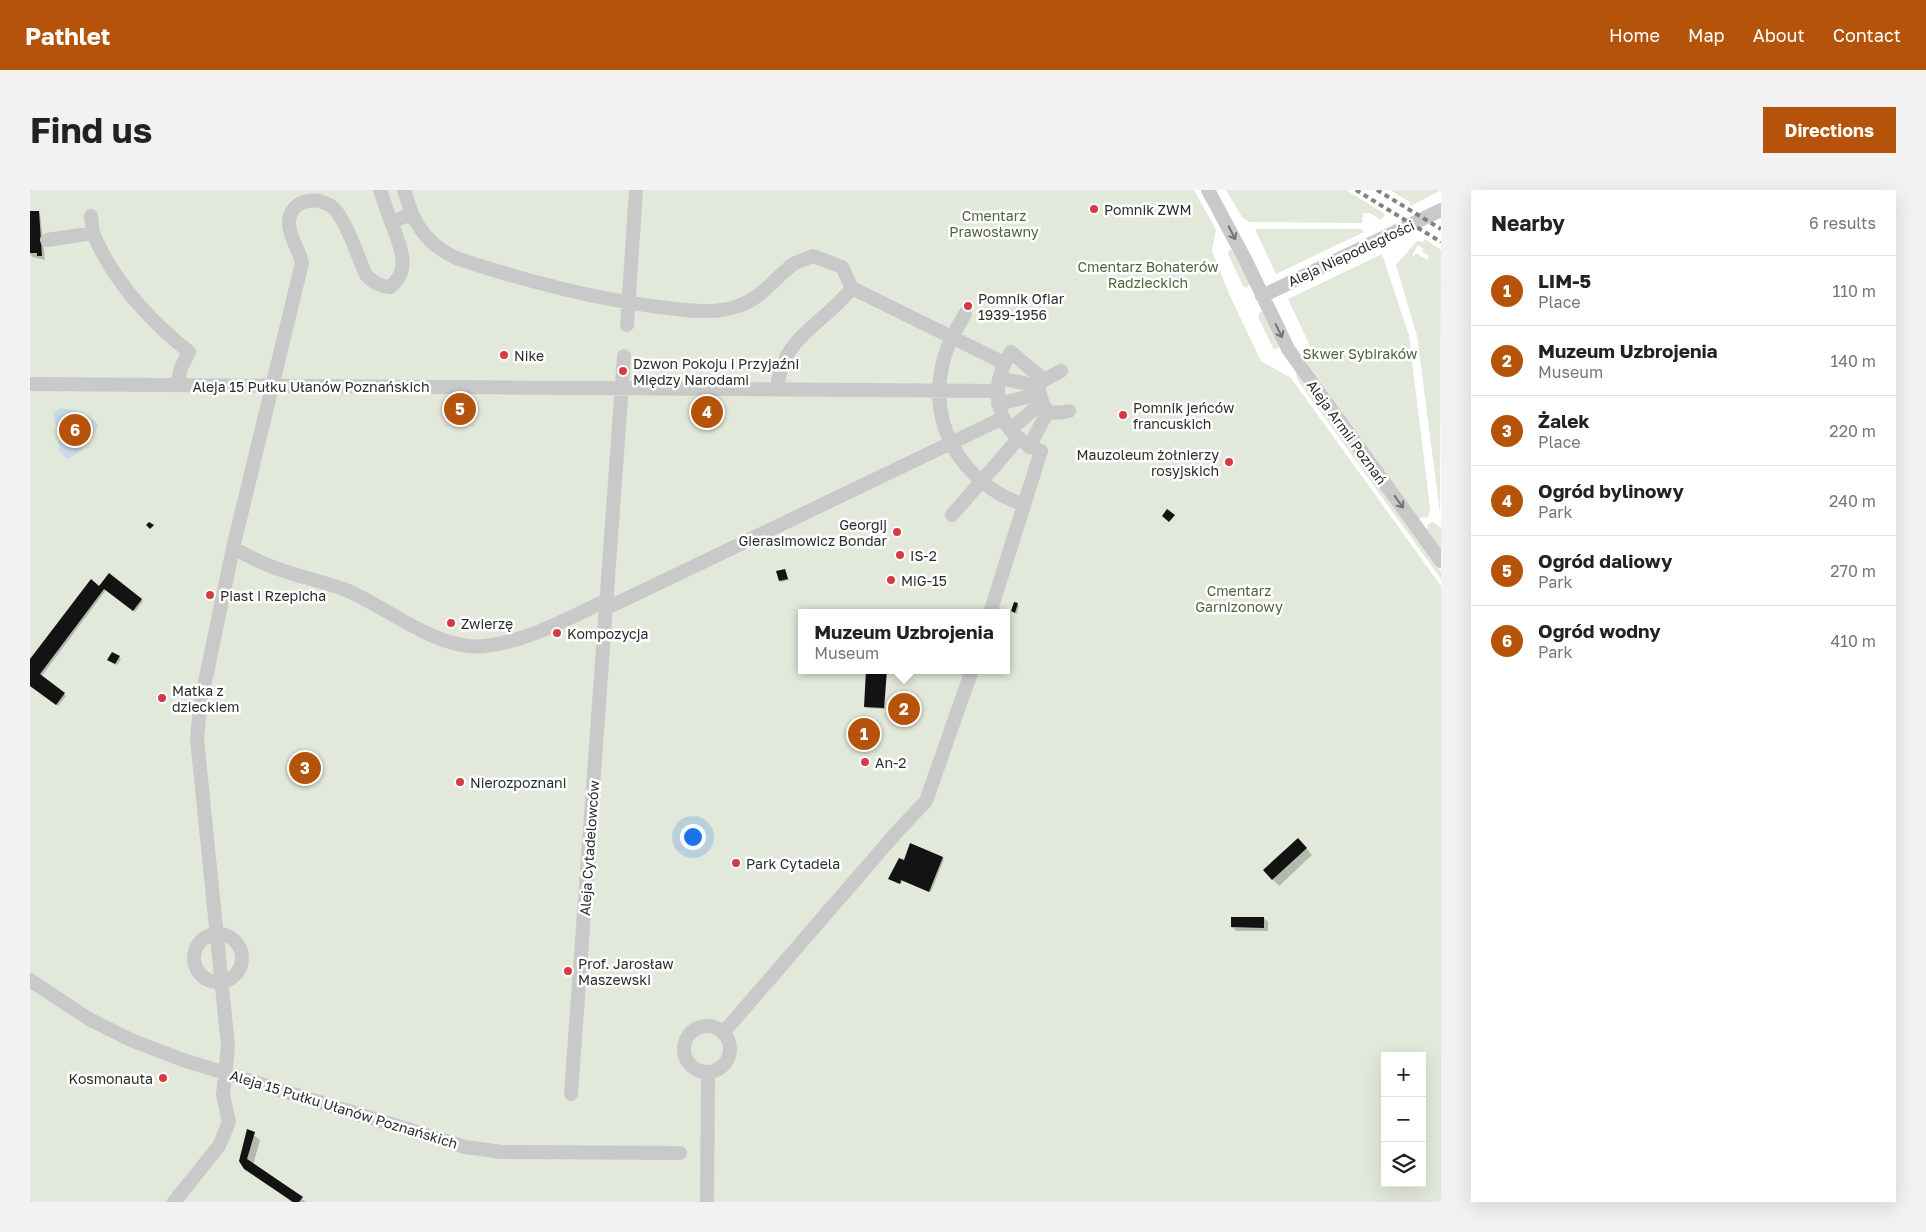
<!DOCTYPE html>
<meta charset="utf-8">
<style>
body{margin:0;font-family:"Golos Text",sans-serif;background:#f2f2f2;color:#222}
.controls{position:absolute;right:15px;bottom:15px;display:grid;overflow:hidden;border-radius:0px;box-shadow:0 5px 20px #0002}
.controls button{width:45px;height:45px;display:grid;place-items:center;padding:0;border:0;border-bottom:1px solid #e0e0e0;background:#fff;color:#222;font:25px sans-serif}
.you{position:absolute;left:662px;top:646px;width:18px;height:18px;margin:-12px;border:4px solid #fff;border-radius:50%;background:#1a73e8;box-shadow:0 0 0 8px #1a73e833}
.badge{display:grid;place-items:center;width:32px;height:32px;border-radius:50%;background:#b45309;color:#fff;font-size:16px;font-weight:700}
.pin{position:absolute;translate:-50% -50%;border:2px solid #fff;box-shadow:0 1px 5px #0006}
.popup{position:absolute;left:768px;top:419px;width:212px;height:65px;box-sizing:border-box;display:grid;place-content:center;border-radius:0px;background:#fff;filter:drop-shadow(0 1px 4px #0005);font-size:16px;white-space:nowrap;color:#767676}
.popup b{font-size:19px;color:#222}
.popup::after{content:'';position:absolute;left:50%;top:100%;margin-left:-10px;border:10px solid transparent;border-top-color:#fff}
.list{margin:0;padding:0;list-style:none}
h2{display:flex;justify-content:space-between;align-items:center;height:65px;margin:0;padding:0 20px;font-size:21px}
h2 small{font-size:16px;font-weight:400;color:#767676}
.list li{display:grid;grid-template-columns:32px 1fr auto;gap:15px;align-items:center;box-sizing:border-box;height:70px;padding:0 20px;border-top:1px solid #e0e0e0}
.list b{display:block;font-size:19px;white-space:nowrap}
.list p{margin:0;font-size:16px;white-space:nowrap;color:#767676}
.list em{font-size:16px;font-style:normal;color:#767676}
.icon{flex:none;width:28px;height:28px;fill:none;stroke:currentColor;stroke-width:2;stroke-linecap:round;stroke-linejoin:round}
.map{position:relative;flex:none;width:1411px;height:1012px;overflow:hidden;border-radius:0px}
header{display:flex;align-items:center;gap:30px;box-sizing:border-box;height:70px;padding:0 25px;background:#b45309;color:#fff}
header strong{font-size:24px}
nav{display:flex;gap:28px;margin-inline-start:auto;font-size:18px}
.intro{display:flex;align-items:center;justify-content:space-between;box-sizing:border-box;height:120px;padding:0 30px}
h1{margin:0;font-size:35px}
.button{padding:12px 22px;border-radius:0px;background:#b45309;color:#fff;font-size:18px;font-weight:700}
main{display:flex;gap:30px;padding:0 30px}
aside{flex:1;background:#fff;border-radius:0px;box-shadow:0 5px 20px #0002}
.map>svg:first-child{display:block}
</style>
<header>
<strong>Pathlet</strong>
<nav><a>Home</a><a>Map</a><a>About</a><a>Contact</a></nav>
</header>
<div class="intro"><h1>Find us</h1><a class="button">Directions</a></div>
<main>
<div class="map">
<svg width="1411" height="1012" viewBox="0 0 1411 1012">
<rect width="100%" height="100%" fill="#fff"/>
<path fill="#e2e8da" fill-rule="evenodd" d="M0,0h1164l22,40 -4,21 18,45 31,65 30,17 150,208v616h-1411zM772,423h204v57h-204zM1355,866h37v127h-37z
M1196,0h120l39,24 -4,6 -11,-7h-7l-1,10 -113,-1 -7,-5z
M1360,0h51l-30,16 -2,-2 1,-2z
M1225,39h107l2,3 -88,42z
M1395,49l16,11 -1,263 -23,-177 -21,-71 21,-24 6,1zM1388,55l6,4 -2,3 7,4 -2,4 -11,-7 -2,3 -2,-1z
M1199,60h3l18,33 -3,5 -4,-2 -15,-32z
M1352,64l27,82 21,172 -2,9 -10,1 -112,-157 5,-13 -23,-49z
M1230,122l3,1 16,33 -3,4 -3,-2 -15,-31z
M1266,181l145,200v8l-144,-200z
M1403,332l8,6v22l-14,-20 1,-6z"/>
<path fill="#c7dae7" d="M32,218c11,3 32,7 36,17 -3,10 -21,34 -32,33l-7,-8v-17l-6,-17 2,-5z"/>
<path fill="#0003" d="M0,22l10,1 5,47 -12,-3 -3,-3z
M755,380l4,10 -8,2 -1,-2z
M79,385l34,26 -8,11 -29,-22 -65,87 25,19 -8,10 -28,-21v-24z
M985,413l4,3 -2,8 -5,-3z
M89,467l2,2 -4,6 -7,-4z
M856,482l-1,37 -18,-1 -2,-2z
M1274,656l8,9 -33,31 -15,-16z
M913,668l1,1 -13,33 -28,-11 -2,3 -10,-4 13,-19z
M1234,728l4,4v9h-32l-4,-4z
M218,941l12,9 -7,25 53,37h-14l-47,-34z"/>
<path fill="#131313" d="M0,21h9l3,45h-5v-3h-7z
M1137,319l8,6 -6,7 -7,-6z
M119,332l5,3 -4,4 -4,-4z
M755,379l3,10 -9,2 -3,-10z
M79,383l33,26 -9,12 -29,-22 -64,85 25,19 -9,12 -26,-19v-27l61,-80 8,7z
M984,412l4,1 -3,10 -4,-2z
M82,462l8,4 -5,8 -8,-4z
M836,480h21l-3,38 -20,-1z
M1268,648l9,10 -35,32 -9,-10z
M880,653l33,14 -14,35 -28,-12 -1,4 -12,-5 11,-21 5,2z
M1201,727h33v11l-33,-1z
M217,939l8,3 -8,27 56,38 -4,5h-6l-49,-33 -5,-8z"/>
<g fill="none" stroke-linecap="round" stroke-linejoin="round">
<path stroke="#c9c9c9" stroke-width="14" d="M350,0l11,32
M1178,0l38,71 42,88 153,212
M382,24c10,21 23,34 44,44 66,22 134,40 203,49 27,3 53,8 79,-1 23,-7 36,-27 54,-41 6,-4 14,-6 21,-9l29,11 10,21 152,75
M63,43c20,48 56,87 96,119l-8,16 -4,17
M17,50l46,-7 -2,-17
M1232,106l179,-86
M935,124c-7,13 -16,26 -20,41 -20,67 15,127 79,150
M597,135l9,-135
M1031,181l-17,9 -6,6c5,22 7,31 31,25
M969,188l39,8
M0,194l967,7
M747,199c4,-52 47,-65 75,-101
M968,214l42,-10
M980,240l32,-28
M999,257l19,-36
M922,325l66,-76
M203,358c12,6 24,13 37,18 25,10 52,15 76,24 41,17 93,62 139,56 43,-5 82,-27 120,-45
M575,419l398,-191
M960,423l51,-162c-44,-17 -55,-60 -30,-99l33,28
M164 768a24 24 0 1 1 48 0a24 24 0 1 1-48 0Z
M0,790l59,39 42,21 52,20 282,87 37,5 178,1
M654 859a23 23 0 1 1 46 0a23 23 0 1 1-46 0Z
M693,843l173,-200 30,-32 46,-131
M541,904l53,-738
M144,1012l45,-56 10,-24 -6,-27 5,-49 -31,-307 3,-33 33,-158 69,-285c-3,-14 -13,-26 -13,-40 0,-26 35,-29 48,-11 13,18 20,43 29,63 8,8 13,11 24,12 23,-17 9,-44 1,-65l21,-8 -8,-24
M677,1012l1,-129"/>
<path stroke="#818181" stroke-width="4" stroke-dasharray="5 4" stroke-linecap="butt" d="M1326,0l85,52
M1347,0l64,39"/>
</g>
<defs><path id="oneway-shaft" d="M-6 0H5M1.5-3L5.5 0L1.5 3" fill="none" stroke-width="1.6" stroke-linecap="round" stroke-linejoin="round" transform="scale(1.25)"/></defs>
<g stroke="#737373">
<use href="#oneway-shaft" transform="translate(1202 43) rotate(63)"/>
<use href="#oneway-shaft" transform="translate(1249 141) rotate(64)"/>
<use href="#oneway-shaft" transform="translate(1369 312) rotate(54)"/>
</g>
<g fill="#d63a44" stroke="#fff" stroke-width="2">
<circle cx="1064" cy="19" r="5"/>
<circle cx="938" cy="116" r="5"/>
<circle cx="474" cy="165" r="5"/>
<circle cx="593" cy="181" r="5"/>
<circle cx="1093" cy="225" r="5"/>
<circle cx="1199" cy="272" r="5"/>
<circle cx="867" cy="342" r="5"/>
<circle cx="870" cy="365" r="5"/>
<circle cx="861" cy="390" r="5"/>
<circle cx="180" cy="405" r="5"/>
<circle cx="421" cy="433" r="5"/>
<circle cx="527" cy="443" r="5"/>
<circle cx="132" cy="508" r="5"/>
<circle cx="835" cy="572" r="5"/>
<circle cx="430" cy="592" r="5"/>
<circle cx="706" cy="673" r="5"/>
<circle cx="538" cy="781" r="5"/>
<circle cx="133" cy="888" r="5"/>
</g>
<g text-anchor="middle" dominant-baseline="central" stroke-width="5" stroke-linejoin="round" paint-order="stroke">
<g font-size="14" fill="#2c2c2c" stroke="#fff" text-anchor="start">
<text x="1074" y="19">Pomnik ZWM</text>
<text x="948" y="108">Pomnik Ofiar<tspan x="948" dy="16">1939-1956</tspan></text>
<text x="484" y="165">Nike</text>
<text x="603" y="173">Dzwon Pokoju i Przyjaźni<tspan x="603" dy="16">Między Narodami</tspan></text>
<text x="1103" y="217">Pomnik jeńców<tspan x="1103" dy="16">francuskich</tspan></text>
<text x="1189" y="264" text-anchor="end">Mauzoleum żołnierzy<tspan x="1189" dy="16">rosyjskich</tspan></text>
<text x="857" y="334" text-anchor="end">Georgij<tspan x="857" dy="16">Gierasimowicz Bondar</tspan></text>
<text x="880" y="365">IS-2</text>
<text x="871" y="390">MiG-15</text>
<text x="190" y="405">Piast i Rzepicha</text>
<text x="431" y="433">Zwierzę</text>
<text x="537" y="443">Kompozycja</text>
<text x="142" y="500">Matka z<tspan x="142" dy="16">dzieckiem</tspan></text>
<text x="845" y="572">An-2</text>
<text x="440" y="592">Nierozpoznani</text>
<text x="716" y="673">Park Cytadela</text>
<text x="548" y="773">Prof. Jarosław<tspan x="548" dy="16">Maszewski</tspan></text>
<text x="123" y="888" text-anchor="end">Kosmonauta</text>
</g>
<g font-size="14" fill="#4f633d" stroke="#fff">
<text x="964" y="25">Cmentarz<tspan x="964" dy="16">Prawosławny</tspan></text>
<text x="1118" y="76">Cmentarz Bohaterów<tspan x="1118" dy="16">Radzieckich</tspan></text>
<text x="1330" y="163">Skwer Sybiraków</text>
<text x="1209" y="400">Cmentarz<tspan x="1209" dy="16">Garnizonowy</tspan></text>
</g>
<g font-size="14" fill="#2c2c2c" stroke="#fff">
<text transform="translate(1321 63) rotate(-25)">Aleja Niepodległości</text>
<text x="281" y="196">Aleja 15 Pułku Ułanów Poznańskich</text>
<text transform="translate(1317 242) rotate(54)">Aleja Armii Poznań</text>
<text transform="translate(559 658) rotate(-86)">Aleja Cytadelowców</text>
<text transform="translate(314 919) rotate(17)">Aleja 15 Pułku Ułanów Poznańskich</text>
</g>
</g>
</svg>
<div class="controls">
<button>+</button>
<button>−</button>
<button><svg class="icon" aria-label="layers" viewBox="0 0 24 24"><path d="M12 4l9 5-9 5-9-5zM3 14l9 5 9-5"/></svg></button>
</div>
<div class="you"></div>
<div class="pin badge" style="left:834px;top:544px">1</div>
<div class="pin badge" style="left:874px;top:519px">2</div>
<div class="popup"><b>Muzeum Uzbrojenia</b>Museum</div>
<div class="pin badge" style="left:275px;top:578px">3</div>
<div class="pin badge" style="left:677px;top:222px">4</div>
<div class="pin badge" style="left:430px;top:219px">5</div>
<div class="pin badge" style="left:45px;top:240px">6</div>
</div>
<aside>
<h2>Nearby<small>6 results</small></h2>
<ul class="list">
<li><span class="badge">1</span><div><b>LIM-5</b><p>Place</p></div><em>110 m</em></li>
<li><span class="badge">2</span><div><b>Muzeum Uzbrojenia</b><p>Museum</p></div><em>140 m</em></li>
<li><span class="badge">3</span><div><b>Żalek</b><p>Place</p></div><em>220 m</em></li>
<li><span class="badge">4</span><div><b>Ogród bylinowy</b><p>Park</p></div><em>240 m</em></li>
<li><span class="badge">5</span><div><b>Ogród daliowy</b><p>Park</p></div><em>270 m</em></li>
<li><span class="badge">6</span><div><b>Ogród wodny</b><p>Park</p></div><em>410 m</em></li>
</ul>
</aside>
</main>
